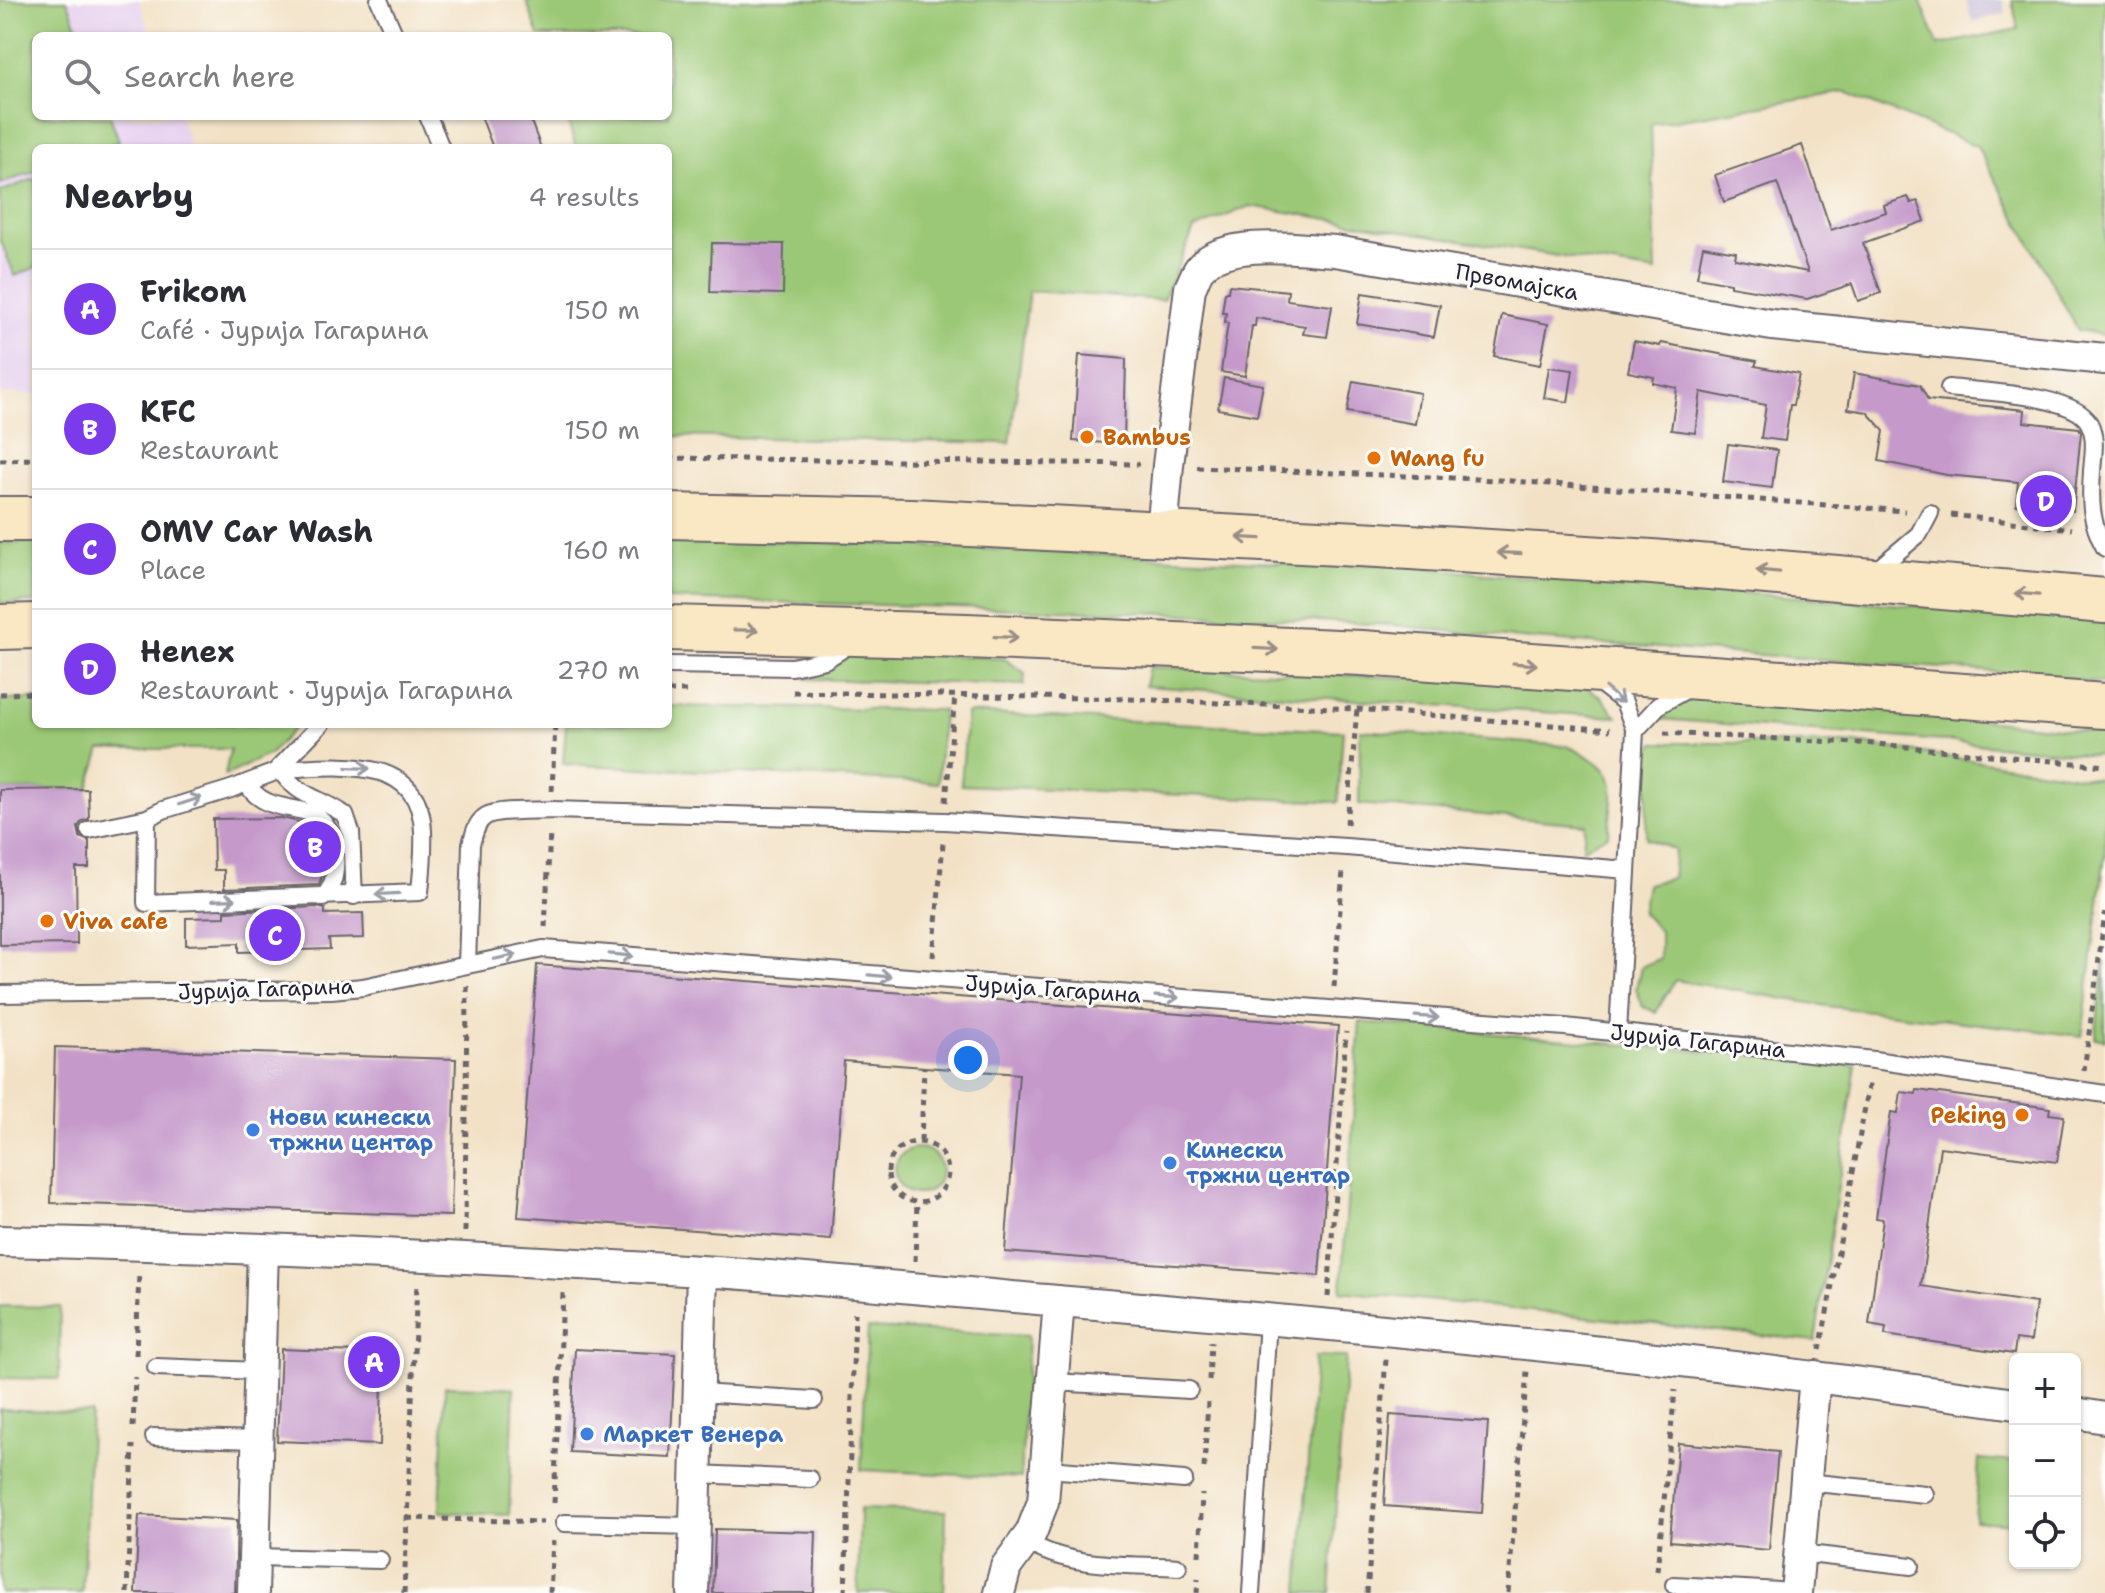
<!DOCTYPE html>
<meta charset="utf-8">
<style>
body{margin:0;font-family:"Shantell Sans",sans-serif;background:#f2f2f3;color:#2b2b33}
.controls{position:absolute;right:24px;bottom:24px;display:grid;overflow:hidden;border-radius:12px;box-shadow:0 2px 6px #0004}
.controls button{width:72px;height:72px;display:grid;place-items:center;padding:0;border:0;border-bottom:2px solid #e1e1e2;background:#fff;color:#2b2b33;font:40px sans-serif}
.you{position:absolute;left:968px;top:1060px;width:28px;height:28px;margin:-20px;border:6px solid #fff;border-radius:50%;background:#1a73e8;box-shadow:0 0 0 12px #1a73e833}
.badge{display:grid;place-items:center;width:52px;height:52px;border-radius:50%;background:#7c3aed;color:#fff;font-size:26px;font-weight:700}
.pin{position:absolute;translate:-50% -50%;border:4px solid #fff;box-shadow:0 2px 8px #0006}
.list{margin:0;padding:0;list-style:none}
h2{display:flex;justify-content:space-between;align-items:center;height:104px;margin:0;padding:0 32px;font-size:34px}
h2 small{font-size:26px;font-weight:400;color:#7c7c81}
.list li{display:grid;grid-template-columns:52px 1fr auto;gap:24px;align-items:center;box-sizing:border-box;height:120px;padding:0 32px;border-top:2px solid #e1e1e2}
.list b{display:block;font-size:30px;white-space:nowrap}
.list p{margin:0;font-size:26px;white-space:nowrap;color:#7c7c81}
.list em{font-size:26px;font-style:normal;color:#7c7c81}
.icon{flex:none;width:44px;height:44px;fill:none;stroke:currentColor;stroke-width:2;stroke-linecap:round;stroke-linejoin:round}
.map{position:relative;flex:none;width:2105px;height:1593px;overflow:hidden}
.search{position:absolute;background:#fff;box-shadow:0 2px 6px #0004;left:32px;top:32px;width:640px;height:88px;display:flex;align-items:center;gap:20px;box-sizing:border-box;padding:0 28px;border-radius:12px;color:#7c7c81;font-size:30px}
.panel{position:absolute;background:#fff;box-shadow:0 2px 6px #0004;left:32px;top:144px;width:640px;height:584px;border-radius:12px}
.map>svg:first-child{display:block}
</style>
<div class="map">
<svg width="2105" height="1593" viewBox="0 0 2105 1593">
<rect width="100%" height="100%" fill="#fdfcf7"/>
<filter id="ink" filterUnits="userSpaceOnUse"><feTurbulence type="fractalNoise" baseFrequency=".0125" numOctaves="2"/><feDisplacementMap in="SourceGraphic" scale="16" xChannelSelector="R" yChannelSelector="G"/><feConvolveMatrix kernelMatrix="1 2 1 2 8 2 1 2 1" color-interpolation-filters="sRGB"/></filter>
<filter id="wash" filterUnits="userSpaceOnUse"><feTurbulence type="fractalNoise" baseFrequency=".006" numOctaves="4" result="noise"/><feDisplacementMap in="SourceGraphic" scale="32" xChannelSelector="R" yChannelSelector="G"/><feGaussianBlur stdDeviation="1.8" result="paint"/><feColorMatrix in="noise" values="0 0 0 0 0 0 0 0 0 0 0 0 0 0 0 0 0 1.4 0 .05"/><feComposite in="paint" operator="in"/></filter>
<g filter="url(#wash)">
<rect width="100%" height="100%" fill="#f2e1c5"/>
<path fill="#e7d2ef" d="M0,0h139l12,36h-115v80h144l11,32h-155v246h-36z"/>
<path fill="#c8bfd8" d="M1966,0h36l4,13 -34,9z"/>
<path fill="#9bc876" stroke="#5e7558" stroke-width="2" d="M0,0h67l14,36h-45v80h74l9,25 -18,7h-65v23l-36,13z
M526,0h1394l18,45 80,-16 -6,-29h93v335l-27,-5 -101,-184 -131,-54 -195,32 5,148 -406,-66 -56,23 -31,71 -134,-9 -19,152 -342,-7v-288h-92l-10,-32h102v-80h-129z
M36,178v89l-21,9 -15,-37v-47z
M668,538l205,6 409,19 121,2 83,9 619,46v63l-106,-11 -507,-36 -98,-11 -231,-12 -495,-14z
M36,542v60l-36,1v-60z
M857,649l148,10 20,14 -1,12 -219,-6 24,-11z
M1149,667l435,18 17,12 16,20 -472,-31z
M1701,690l404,43v23l-162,-15 -285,-22 9,-13z
M36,699v25h262l-27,29 -46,23 5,-27h-129l-13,40 -88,1v-90z
M668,706l275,4 -5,73 -375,-19 3,-40h102z
M967,713l376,18 -5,71 -377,-17z
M1360,730l207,16c55,25 47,34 41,89l-25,14 2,-25 -226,-20z
M1655,743h201l249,37v75l-23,181 -255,-30 -152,-26 -19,32 -13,-5 -7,-19 5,-21 19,-9v-27l-18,-18 5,-29 25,-6 3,-28 -29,-12 3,-86z
M2105,961v79l-10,-2z
M1360,1022l496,43 -41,276 -474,-50z
M895 1171a23 23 0 1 1 46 0a23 23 0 1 1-46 0Z
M0,1306l60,1 -1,72 -59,-1z
M868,1328l160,8 -7,142 -160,-8z
M1315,1357h31l-16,236h-31z
M445,1386l69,2 -5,127 -69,-3z
M0,1409l91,4 -9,180h-82z
M1979,1459l36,3v62l-40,-3z
M860,1509l86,2 -2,82h-86z"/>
<g id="blocks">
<path fill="#c59acb" d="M481,116h48l12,32h-48z
M1802,145l29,85 55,-18 -2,-7 24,-8 3,6 7,-2 7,20 -62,22 18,50 -23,8 -6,-17 -45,15 -77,-13v-3l-33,-6 6,-31 33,6 -1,7 73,13 -31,-89 -53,19 -9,-27z
M712,243l72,1 -1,50 -73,-2z
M1229,285l59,6 -1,9 45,6 -5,31 -24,-3 2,-8 -49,-8 -1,8h-3l-7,50 -24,-4 7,-49 -3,-1 1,-9h-4l3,-21h3z
M1362,293l78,12 -6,32 -77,-13z
M1502,315l46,9 -8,41 -46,-9z
M1634,341l26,5 1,-3 96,18 -2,5 44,8 -6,31h-3l-5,36 -24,-3 5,-33 -65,-13 -6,41 -24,-3 6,-42 -24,-5 1,-6 -26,-5z
M1079,355l47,4 -2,85 -51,-3z
M1549,367l24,3 -5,32 -24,-4z
M1854,373l66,12 8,15 97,10 -1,12 55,6 2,4 -8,79 -57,-6 2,-23 -71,-7 -68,-14 5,-30 -17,-19 -19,-3z
M1224,378l39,7 -6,31 -39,-7z
M1353,381l67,12 -5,31 -68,-12z
M1728,444l49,6 -5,38 -49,-6z
M88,789l1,30 -7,2 -4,6 2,10 9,4v27h-13l1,76 -77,1v-155z
M282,818l25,6 2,9h8l3,6 4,30 -5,16 -95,4v-19h-10l-1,-51z
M317,907l8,2v5l38,-1 1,25 -35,1 1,10 -91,3v-9l-53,2v-27l39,-1v-6z
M537,965l801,61 -19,250 -314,-24 14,-178 -175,-13 -13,179 -313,-23z
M55,1047l401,12 -5,157 -400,-13z
M1917,1090l133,18 -1,6 15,2 -7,46 -117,-15 -19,139 115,17 -5,38 -15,-2 -2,15 -129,-19 1,-8 -17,-3 14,-105 -7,-1 15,-106 7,1 3,-21 15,2z
M281,1349l102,4 -3,92 -103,-4z
M575,1349l100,5 -5,103 -100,-5z
M1390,1415l98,7 -6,91 -98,-7z
M1678,1443l100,9 -9,98 -99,-9z
M139,1515l98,5 -2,73h-100z
M715,1529l101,3 -2,61h-101z"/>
</g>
</g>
<g filter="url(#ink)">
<use href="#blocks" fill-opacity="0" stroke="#6b656b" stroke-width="2"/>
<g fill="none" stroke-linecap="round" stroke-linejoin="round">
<g stroke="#6b656b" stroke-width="20">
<path id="lane" d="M379,0l16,36
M428,116l13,32
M1949,388c31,4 125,6 140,35 8,15 4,32 3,48 -2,30 -2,51 13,77
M1874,572l45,-38 11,-21
M668,665l124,2 33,-7 24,-15
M1597,681l27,21 11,29 -17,301
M1635,731l24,-26 30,-17
M280,769c14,26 43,30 65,46l6,17 3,64
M247,784c26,43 83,2 88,73 1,16 -1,28 -12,41
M147,818l-1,85 274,-11c2,-20 4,-41 3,-61 -3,-79 -89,-64 -143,-62
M89,830l58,-12 16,-8 68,-21 44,-17 46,-48
M467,965l4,-121c3,-9 5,-22 15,-28 13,-7 50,-5 66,-6l393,11 401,26 281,23
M0,994l331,-4 32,-3 180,-38 1022,78 309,33 231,34
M156,1367l103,4
M1054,1382l135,8
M699,1393l115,7
M154,1437l103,3
M1048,1469l136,11
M696,1474l114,5
M1806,1482l119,12
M564,1523l131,3
M1026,1541c43,28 102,23 152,26
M1800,1553l111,13
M254,1557l126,3
M1674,1585l122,7
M1251,1593l17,-273"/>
</g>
<g stroke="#6b656b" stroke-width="34">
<path id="street" d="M1162,533l6,-68 22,-177c4,-7 6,-17 12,-22 26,-28 98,-17 133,-15l437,74 333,34
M0,1241c234,5 467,16 701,30 135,9 270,23 405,34 304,26 607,55 909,99
M2075,1413l30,5
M253,1593l10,-344
M693,1593l9,-321
M999,1593l7,-26 25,-34 12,-31 16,-201
M1796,1593l19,-217"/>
</g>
<g stroke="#6b656b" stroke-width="48">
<path id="secondary" d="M668,516l244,5 466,24 274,17 453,39
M0,519h36
M0,627l36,-1
M668,628l299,8 395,17 743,53"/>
</g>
<path stroke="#6b656b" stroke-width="5" stroke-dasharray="6 6" stroke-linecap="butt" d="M668,458l471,6
M0,460l36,-1
M1197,467l302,13 406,31
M1951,515l121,14
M668,691h23
M793,692l337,7 227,10 253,21
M0,694l36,-1
M1664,733l212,11 229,22
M552,791l3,-67
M946,802l9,-107
M1347,824l10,-115
M545,927l5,-94
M933,957l10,-114
M1334,987l9,-117
M2084,1071l21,-158
M921,1141l3,-74
M888 1172a30 30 0 1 1 60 0a30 30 0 1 1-60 0Z
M465,1232l2,-246
M915,1261l2,-59
M1328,1297l18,-265
M1820,1350l50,-270
M136,1355l3,-82
M1209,1380l2,-38
M133,1427l2,-50
M1204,1468l4,-66
M554,1503l9,-210
M407,1518l136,4
M1199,1556l3,-62
M1657,1571l18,-181
M127,1593l6,-148
M404,1593l13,-311
M550,1593l3,-52
M845,1593l10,-280
M1197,1593l1,-15
M1367,1593l19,-234
M1508,1593l19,-222"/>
<use href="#lane" stroke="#fff" stroke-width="16"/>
<use href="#street" stroke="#fff" stroke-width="30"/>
<use href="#secondary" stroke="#fae7c3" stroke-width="44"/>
</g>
<defs><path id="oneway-shaft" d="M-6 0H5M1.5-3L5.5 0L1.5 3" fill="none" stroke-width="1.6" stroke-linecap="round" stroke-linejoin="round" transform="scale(2)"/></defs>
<g stroke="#998e86">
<use href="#oneway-shaft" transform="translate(1249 538) rotate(-177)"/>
<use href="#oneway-shaft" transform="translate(1509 553) rotate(-177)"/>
<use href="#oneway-shaft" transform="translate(1768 571) rotate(-175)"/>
<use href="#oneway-shaft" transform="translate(2027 594) rotate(-175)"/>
<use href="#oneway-shaft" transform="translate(746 630) rotate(1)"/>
<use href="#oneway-shaft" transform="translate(1006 637) rotate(2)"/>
<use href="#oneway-shaft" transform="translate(1266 649) rotate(3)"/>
<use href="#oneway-shaft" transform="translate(1525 664) rotate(4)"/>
</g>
<g stroke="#9c9ca7">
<use href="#oneway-shaft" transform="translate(1614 695) rotate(41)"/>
<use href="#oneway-shaft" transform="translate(358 768) rotate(2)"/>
<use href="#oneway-shaft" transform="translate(190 801) rotate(-18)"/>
<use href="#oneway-shaft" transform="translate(387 894) rotate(177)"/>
<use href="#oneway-shaft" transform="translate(224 900) rotate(-2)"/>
<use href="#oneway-shaft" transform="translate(621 955) rotate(5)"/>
<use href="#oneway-shaft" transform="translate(505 957) rotate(-12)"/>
<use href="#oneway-shaft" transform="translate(880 976) rotate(5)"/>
<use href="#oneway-shaft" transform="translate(1167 997) rotate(4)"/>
<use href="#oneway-shaft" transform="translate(1427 1017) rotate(4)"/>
</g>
</g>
<g fill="#e8710a" stroke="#fdfcf7" stroke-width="3">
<circle cx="1087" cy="437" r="8"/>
<circle cx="1374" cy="458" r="8"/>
<circle cx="47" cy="921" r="8"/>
<circle cx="2022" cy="1115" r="8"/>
</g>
<g fill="#3f7fe0" stroke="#fdfcf7" stroke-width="3">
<circle cx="253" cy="1130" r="8"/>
<circle cx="1170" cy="1163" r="8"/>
<circle cx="587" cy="1434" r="8"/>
</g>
<g text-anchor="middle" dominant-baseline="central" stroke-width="6" stroke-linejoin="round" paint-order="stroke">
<g font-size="22" fill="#22223b" stroke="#fdfcf7">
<text transform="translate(1517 282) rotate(10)">Првомајска</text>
<text transform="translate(266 989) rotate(-2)">Јурија Гагарина</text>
<text transform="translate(1053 989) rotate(4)">Јурија Гагарина</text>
<text transform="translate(1698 1041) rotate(6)">Јурија Гагарина</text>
</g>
<g font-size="22" font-weight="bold" fill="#c56008" stroke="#fdfcf7" text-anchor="start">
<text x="1103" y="437">Bambus</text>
<text x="1390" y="458">Wang fu</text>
<text x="63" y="921">Viva cafe</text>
<text x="2006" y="1115" text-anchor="end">Peking</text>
</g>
<g font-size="22" font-weight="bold" fill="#366cbe" stroke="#fdfcf7" text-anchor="start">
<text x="269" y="1117">Нови кинески<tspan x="269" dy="25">тржни центар</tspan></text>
<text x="1186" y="1150">Кинески<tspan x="1186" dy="25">тржни центар</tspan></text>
<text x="603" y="1434">Маркет Венера</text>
</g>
</g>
</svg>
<div class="controls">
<button>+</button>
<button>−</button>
<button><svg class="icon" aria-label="locate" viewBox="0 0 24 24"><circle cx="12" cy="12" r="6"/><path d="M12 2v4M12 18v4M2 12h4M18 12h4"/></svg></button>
</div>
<div class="you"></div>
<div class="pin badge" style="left:374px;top:1362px">A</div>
<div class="pin badge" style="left:315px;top:847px">B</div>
<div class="pin badge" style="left:275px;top:935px">C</div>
<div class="pin badge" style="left:2046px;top:501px">D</div>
<div class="search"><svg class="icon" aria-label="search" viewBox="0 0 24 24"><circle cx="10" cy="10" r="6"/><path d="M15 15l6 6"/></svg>Search here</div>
<section class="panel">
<h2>Nearby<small>4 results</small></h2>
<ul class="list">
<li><span class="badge">A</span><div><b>Frikom</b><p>Café · Јурија Гагарина</p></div><em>150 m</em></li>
<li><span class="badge">B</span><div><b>KFC</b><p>Restaurant</p></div><em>150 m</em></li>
<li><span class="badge">C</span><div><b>OMV Car Wash</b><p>Place</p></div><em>160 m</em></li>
<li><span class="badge">D</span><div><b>Henex</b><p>Restaurant · Јурија Гагарина</p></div><em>270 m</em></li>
</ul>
</section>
</div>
